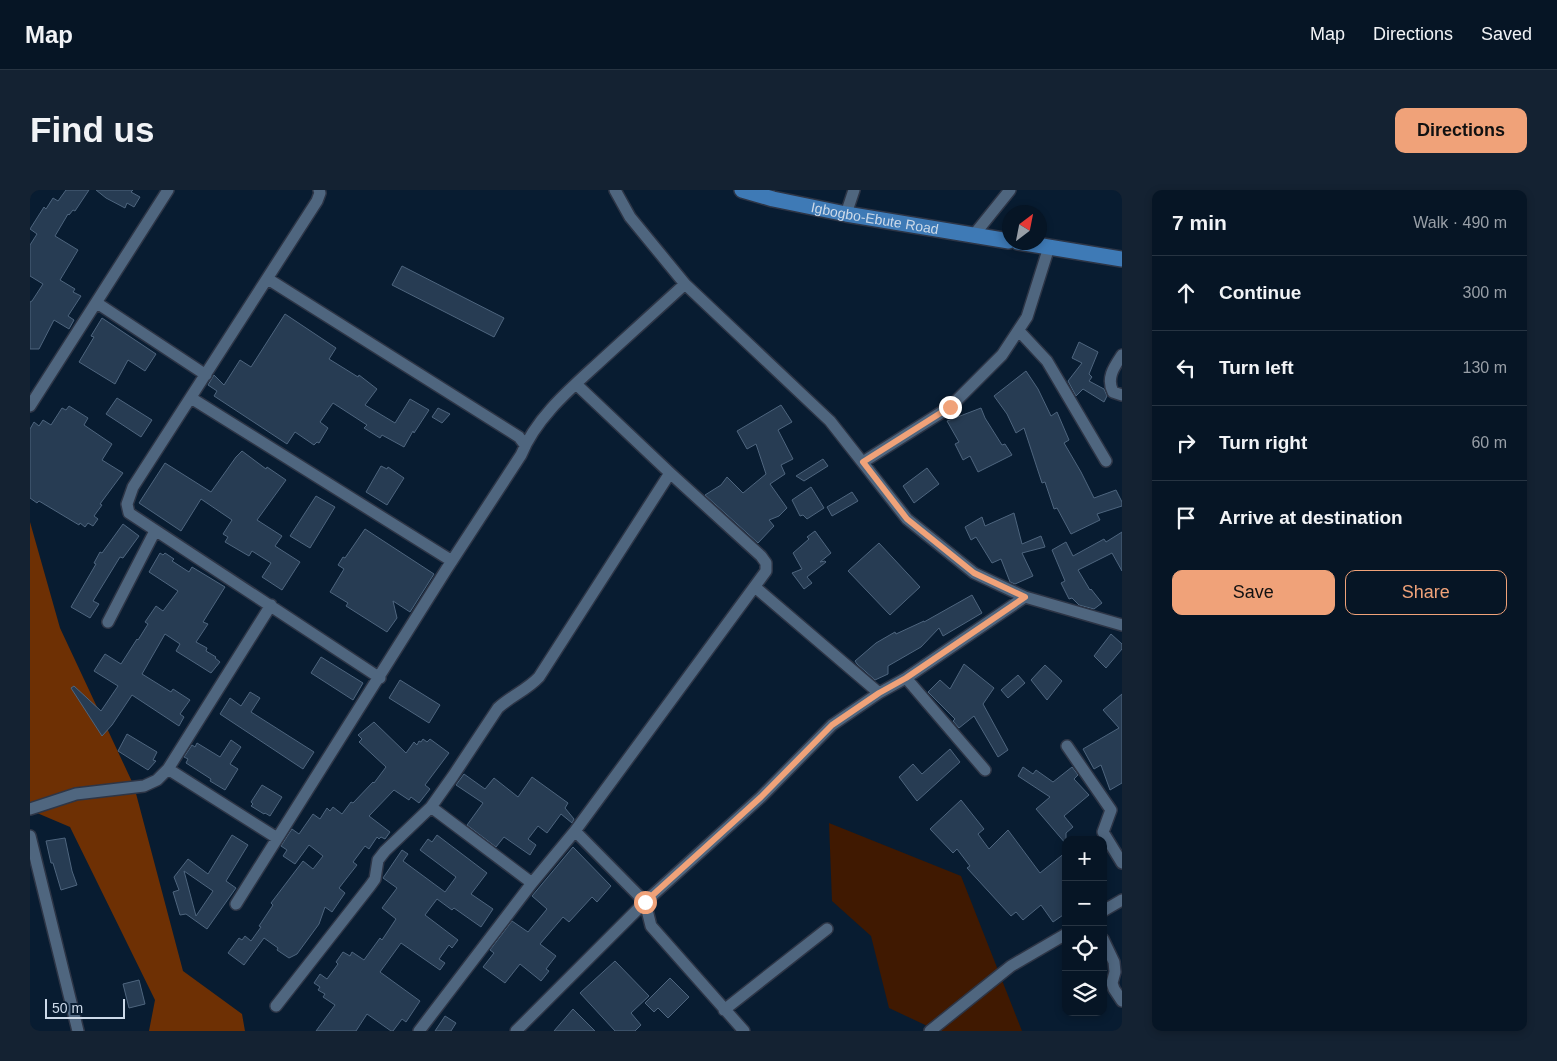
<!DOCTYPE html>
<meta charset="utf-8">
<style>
body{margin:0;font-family:Arial,sans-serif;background:#142232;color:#f1f3f6}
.controls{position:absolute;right:15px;bottom:15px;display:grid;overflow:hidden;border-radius:10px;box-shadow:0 2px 8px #0003}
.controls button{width:45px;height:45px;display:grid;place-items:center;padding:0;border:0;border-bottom:1px solid #273442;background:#061525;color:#f1f3f6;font:25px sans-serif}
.compass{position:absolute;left:972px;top:15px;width:45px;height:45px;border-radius:50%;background:#061525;box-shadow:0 2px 8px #0003;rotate:32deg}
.scale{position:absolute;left:15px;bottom:12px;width:80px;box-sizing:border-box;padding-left:5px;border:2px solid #cddae9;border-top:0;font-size:14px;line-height:18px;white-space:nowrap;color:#cddae9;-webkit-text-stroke:4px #081c31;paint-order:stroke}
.stop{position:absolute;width:15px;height:15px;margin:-11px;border:4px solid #f0a279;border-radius:50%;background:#fff}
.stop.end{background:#f0a279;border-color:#fff;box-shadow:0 1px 5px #0008}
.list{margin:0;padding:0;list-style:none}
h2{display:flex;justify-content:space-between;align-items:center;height:65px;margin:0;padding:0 20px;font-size:21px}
h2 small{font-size:16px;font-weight:400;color:#989fa7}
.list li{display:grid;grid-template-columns:32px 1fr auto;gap:15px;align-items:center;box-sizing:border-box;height:75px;padding:0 20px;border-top:1px solid #273442}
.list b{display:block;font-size:19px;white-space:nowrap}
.list em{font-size:16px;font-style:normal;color:#989fa7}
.actions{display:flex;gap:10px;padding:15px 20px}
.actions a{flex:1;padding:11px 0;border:1px solid #f0a279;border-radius:10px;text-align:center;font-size:18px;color:#f0a279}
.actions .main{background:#f0a279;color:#111}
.icon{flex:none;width:28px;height:28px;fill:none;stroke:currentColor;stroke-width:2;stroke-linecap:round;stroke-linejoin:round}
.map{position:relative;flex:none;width:1092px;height:841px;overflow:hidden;border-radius:10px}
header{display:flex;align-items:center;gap:30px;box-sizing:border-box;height:70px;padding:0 25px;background:#061525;border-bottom:1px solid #273442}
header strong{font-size:24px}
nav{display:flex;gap:28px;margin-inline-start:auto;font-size:18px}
.intro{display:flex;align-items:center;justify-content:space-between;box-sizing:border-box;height:120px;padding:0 30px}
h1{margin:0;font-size:35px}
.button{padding:12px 22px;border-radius:10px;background:#f0a279;color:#111;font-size:18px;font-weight:700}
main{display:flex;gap:30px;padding:0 30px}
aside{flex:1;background:#061525;border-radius:10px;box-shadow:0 2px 8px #0003}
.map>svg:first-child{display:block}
</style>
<header>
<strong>Map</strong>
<nav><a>Map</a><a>Directions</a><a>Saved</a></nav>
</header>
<div class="intro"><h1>Find us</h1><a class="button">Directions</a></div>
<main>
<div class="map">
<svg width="1092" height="841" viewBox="0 0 1092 841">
<rect width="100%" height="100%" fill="#081c31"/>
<path fill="#401901" d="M799,633l132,53 61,155h-84l-49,-23 -18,-72 -39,-35z"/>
<path fill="#6e3004" d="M0,332l30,106 74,158 49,185 59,43 3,17h-96l6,-31 -85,-173 -40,-17z"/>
<path fill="#273c53" stroke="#4e657e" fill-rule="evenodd" d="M36,0h23l-14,21 -2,-1 -4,5 -1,-1 -13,22 23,14 -18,30 15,9 -2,3 8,4 -13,20 6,4 -5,9 -15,-9 -15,29h-9v-47l2,-1 11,-17 -13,-8v-31l7,-11 -7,-5 14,-22 2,2 7,-11 5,3z
M66,0h37l-2,2 9,5 -6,10 -7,-4 -2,5 -19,-10z
M372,76l102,52 -10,19 -102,-52z
M255,124l51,34 -7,11 29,18 1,-2 18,14 -12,16 30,18 15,-24 19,11 -15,23 -1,-2 -9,16 -22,-12 -2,3 -16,-10 3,-3 -34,-22 -13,19 8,6 -9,15 -2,-1 -3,3 -19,-13 -8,12 -73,-48 3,-5 -9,-6 6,-10 10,10 16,-25 11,7z
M72,128l54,36 -11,17 -17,-11 -13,24 -36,-22 15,-25 -3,-1z
M1049,152l19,10 -9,22 3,3 -3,4 15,8 3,7 -3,6 -21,-13 -7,7 -8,-15 14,-18 -10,-5z
M996,181l12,18 13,27 6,-4 12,28 -5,3 17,29 13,26 22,-8 6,12v4l-25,8 3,6 -29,14 -14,-26 -3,1 -9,-27 -3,1 -18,-55 -8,5 -9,-19 -13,-18z
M87,208l35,22 -11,17 -35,-23z
M751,215l11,17 -14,8 15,29 -12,6 4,9 -15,10 17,24 -8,8 -10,4 5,6 -16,17 -53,-48 16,-10 6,-8 16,16 23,-19 -10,-30 -9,5 -10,-18z
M39,216l19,12 -4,7 28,19 -10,16 21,13 -23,31 2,1 -8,11 4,3 -5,7 -5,-3 -3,4 -5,-4 -1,2 -40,-24 -2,2 -7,-5v-69l4,-7 5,4 4,-6 8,5 11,-17 4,2z
M408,218l12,6 -8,9 -10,-6z
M951,218l4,10 17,27 3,-1 7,11 -34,17 -8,-16 -7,4 -8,-16 4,-2 -12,-21z
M212,261l24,18 1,-2 19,13 -29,40 25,16 -7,10 25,16 -18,28 -20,-13 9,-14 -19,-12 -3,5 -24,-14 3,-5 -5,-3 9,-14 -31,-21 -20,32 -42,-28 26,-40 46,29 25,-35z
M793,269l5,7 -24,15 -8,-5z
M351,276l6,3 1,-2 16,11 -17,27 -21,-13z
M897,278l12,16 -25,19 -11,-17z
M781,297l13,21 -17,11 -4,-4 -3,1 -8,-16z
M822,302l6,9 -26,15 -5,-9z
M286,306l19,11 -25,41 -20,-12z
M984,323l8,31 19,-8 4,11 -23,6 11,23 -18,8 -5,-2 -9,-23 -9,4 -16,-26 -5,3 -6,-13 17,-10 3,9z
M93,334l16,12 -16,22 -3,-1 -27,44 6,3 -9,14 -19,-11 25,-43 -2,-1 6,-11 2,1z
M335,339l69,45 -24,38 -17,-11 4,17 -10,14 -41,-26 2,-3 -18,-11 14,-23 -6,-4 5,-8 2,1z
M785,341l16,22 -11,9 5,-1 1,1 -19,15 5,6 -8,6 -12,-16 10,-4 -9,-16 16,-14 -2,-2z
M1092,342v39l-10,-18 -34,17 12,20 1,-1 11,14 -8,6 -15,-4 -7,-7 -3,1 -8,-16 4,-2 -13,-31 14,-8 7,14 31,-17 2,3z
M849,353l41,44 -30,28 -42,-44z
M130,363l3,2 2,-2 9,6 -2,2 17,11 3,-5 33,20 -22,35 5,2 -12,18 11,6 -1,3 10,6 -1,1 5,4 -9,11 -35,-22 4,-7 -15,-10 -23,40 29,18 2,-3 17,11 -10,14 4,3 -5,9 -47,-31 -20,30 -10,11 -31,-48 3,-2 27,25 17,-25 -24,-15 7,-11 4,-6 16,10 16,-25 1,1 10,-16 -3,-2 11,-16 7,5 15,-20 -29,-19z
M942,405l10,18 -39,23 -4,-8 -18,19 -33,19v8l-13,6 -18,-16 -2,-3 21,-18 19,-11 1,2 28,-13v1z
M1081,444l11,10v5l-16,19 -12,-12z
M291,467l42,26 -10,17 -42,-27z
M934,474l30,24 -11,16 25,46 -10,7 -24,-41 -15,12 -6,-7 2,-2 -27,-27 12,-12 10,9z
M1015,475l17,16 -15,19 -16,-20z
M988,485l7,8 -17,15 -7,-8z
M370,490l40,25 -11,18 -40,-25z
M220,502l10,6 -9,14 63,40 -11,17 -83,-55 10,-16 11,8z
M1092,504v89l-12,7 -9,-25 -7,4 -11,-20 36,-21 -16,-18z
M344,532l32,31 8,-11 3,3 2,-4 2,1 2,-3 4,3 3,-3 19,14 -24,32 5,4 -11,14 -8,-6 -2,3 -15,-10 -25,26 21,16 -5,7 -4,-2 -2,2 -2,-2 -8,12 -4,-3 -12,16 4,3 -18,23 6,5 -13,19 -7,-5 -6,17 -22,30 -8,4 -12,-8 1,-2 -14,-10 -20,27 -16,-12 11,-15 3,2 3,-4 6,5 10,-14 -2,-1 14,-21 -2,-2 32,-42 10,8 10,-13 -14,-11 -14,19 -12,-8 4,-6 -6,-4 7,-11 4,-6 7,5 14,-20 7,5 7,-11 3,3 3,-4 9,7 9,-12 2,1 20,-21 1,1 12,-16 -27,-25 3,-3 -4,-4z
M97,544l30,18 -4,8 3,1 -8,9 -30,-19z
M201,550l10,7 -11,17 8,5 -13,21 -15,-9 1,-2 -25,-16 2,-4 -4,-2 8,-12 3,2 2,-4 23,14z
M920,559l10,13 -43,39 -18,-24 14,-13 9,10z
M993,577l10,7 3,-4 17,12 19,-15 6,8 -4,4 15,16 -25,21 9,11 -7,6v11l-30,-35 14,-12 -32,-21z
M434,584l21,15 9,-11 24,19 14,-20 36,26 -3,5 9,11 -2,4 -11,-9 -14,19 -9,-7 -10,13 8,6 -6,10 -26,-18 -8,10 -29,-22 16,-22 -27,-18z
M232,595l20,12 -12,19 -5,-3 -1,1 -13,-8 2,-2 -2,-2z
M931,610l23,29 -6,5 11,15 19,-19 32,43 26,-21v61l-13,9 -12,-17 -18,15 -7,-8 -5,4 -44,-48 3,-2 -13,-17 -4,4 -23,-24z
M202,645l16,10 -22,36 10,7 -29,41 -21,-15 -6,1 -7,-23 6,-2 -5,-13 14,-18 20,15zM154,681l29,20 -17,25z
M407,645l50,38 -16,21 22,15 -12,18 -27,-19 -2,2 -15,-11 -12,16 33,25 -6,8 -3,-3 -10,14 6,4 -5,7 -39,-27 -21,29 40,29 -14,21 -4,-3 -9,12h-2l-24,-17 -11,17h-40l19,-26 -12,-8 2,-3 -7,-4 2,-3 -6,-4 6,-9 7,5 11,-15 -2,-2 7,-10 7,4 2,-4 12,8 16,-22 2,2 14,-21 -14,-11 15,-20 -14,-10 19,-28 6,4 -5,7 42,31 11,-15 -36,-27 8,-11 4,3z
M35,648l7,33 5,14 -16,5 -8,-27h-2l-5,-22z
M543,657l38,39 -14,16 -5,-5 -23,25 -6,-5 -23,27 16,12 -10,13 3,2 -8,10 -21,-17 -15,19 -22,-16 11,-14 -4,-3 22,-29 16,11 19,-23 -15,-13z
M585,771l34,35 -18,17 10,12 -6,6h-20l-35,-38z
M640,788l19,19 -21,21 -10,-10 -4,4 -9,-9z
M109,790l6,24 -16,4 -6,-24z
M543,819l22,22h-41z
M415,826l11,7 -5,8h-16z"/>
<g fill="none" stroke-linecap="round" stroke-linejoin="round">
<g stroke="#2d3546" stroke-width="14">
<path id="minor" d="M289,0l1,3 -3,8 -184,286 -6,17 2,9 251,165
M585,0l15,27 55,67 145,137 77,98 67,54 51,24 97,28
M816,24l8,-24
M943,46l37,-46
M238,89l251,158 6,8
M67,113l109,72
M989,141l28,30 59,100
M1092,165c-8,12 -16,23 -9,37l9,3
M161,208l261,163
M0,216l138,-216
M833,272l87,-55 52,-52 25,-38 22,-70
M725,397l124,106
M78,432l47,-91
M876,488l79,92
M1037,556l44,64 -8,22 19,31
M138,579l109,69
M401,617l101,76
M0,619l46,-15 68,-8 13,-6 11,-11 103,-164
M545,641l70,71 6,24 93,105
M0,646l48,195
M206,714l210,-334 75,-115c16,-40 54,-70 85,-99 26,-24 53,-48 79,-72
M1073,721l19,-11
M1073,749l11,23 1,10 -3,11 2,6 8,12
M246,816l94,-120 5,-7 3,-19 7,-9 46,-44 22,-31 45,-68c13,-12 29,-18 41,-31l131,-204
M694,820l103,-81
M389,841l113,-148 43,-52 191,-260v-8l-5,-7 -91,-83 -94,-89
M486,841l129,-129 116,-105 71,-72 47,-32 27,-15 119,-81
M900,841l81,-65 55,-32"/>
</g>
<g stroke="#2d3546" stroke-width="18">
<g id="major">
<path id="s1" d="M712,0l31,9 73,15 163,27"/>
<path d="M988,52l104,17"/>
</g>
</g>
<use href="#minor" stroke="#4f667f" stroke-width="11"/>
<use href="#major" stroke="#3e7ab6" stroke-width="15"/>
</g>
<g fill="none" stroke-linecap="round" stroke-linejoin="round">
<path stroke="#f0a279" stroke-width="6" d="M615,712l116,-105 71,-72 47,-32 27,-15 119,-81 -51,-24 -67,-54 -44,-57 87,-55"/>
</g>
<g text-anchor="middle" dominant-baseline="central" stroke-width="4.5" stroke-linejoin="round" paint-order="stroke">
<g font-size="14" fill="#cddae9" stroke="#081c31">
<text stroke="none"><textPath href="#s1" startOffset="136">Igbogbo-Ebute Road</textPath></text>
</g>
</g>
</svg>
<div class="controls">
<button>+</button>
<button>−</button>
<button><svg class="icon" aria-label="locate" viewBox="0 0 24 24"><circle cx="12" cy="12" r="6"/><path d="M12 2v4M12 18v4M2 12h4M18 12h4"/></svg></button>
<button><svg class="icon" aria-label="layers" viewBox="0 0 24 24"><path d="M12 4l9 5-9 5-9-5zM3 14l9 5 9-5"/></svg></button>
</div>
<svg class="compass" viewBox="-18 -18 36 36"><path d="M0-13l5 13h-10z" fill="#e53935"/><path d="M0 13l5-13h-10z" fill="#989fa7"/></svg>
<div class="scale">50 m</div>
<div class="stop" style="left:615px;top:712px"></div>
<div class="stop end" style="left:920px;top:217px"></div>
</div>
<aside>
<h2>7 min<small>Walk · 490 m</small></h2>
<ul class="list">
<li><svg class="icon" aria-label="ahead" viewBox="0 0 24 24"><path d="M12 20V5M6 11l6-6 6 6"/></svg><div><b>Continue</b></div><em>300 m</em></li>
<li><svg class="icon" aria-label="left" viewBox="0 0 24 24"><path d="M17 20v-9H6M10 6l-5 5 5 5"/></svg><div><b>Turn left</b></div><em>130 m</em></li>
<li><svg class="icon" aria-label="right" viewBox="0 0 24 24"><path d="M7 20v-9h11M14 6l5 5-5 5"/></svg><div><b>Turn right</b></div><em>60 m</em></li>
<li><svg class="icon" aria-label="arrive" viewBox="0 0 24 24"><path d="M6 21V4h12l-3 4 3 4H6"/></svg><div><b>Arrive at destination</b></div></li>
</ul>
<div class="actions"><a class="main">Save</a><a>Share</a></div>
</aside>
</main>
